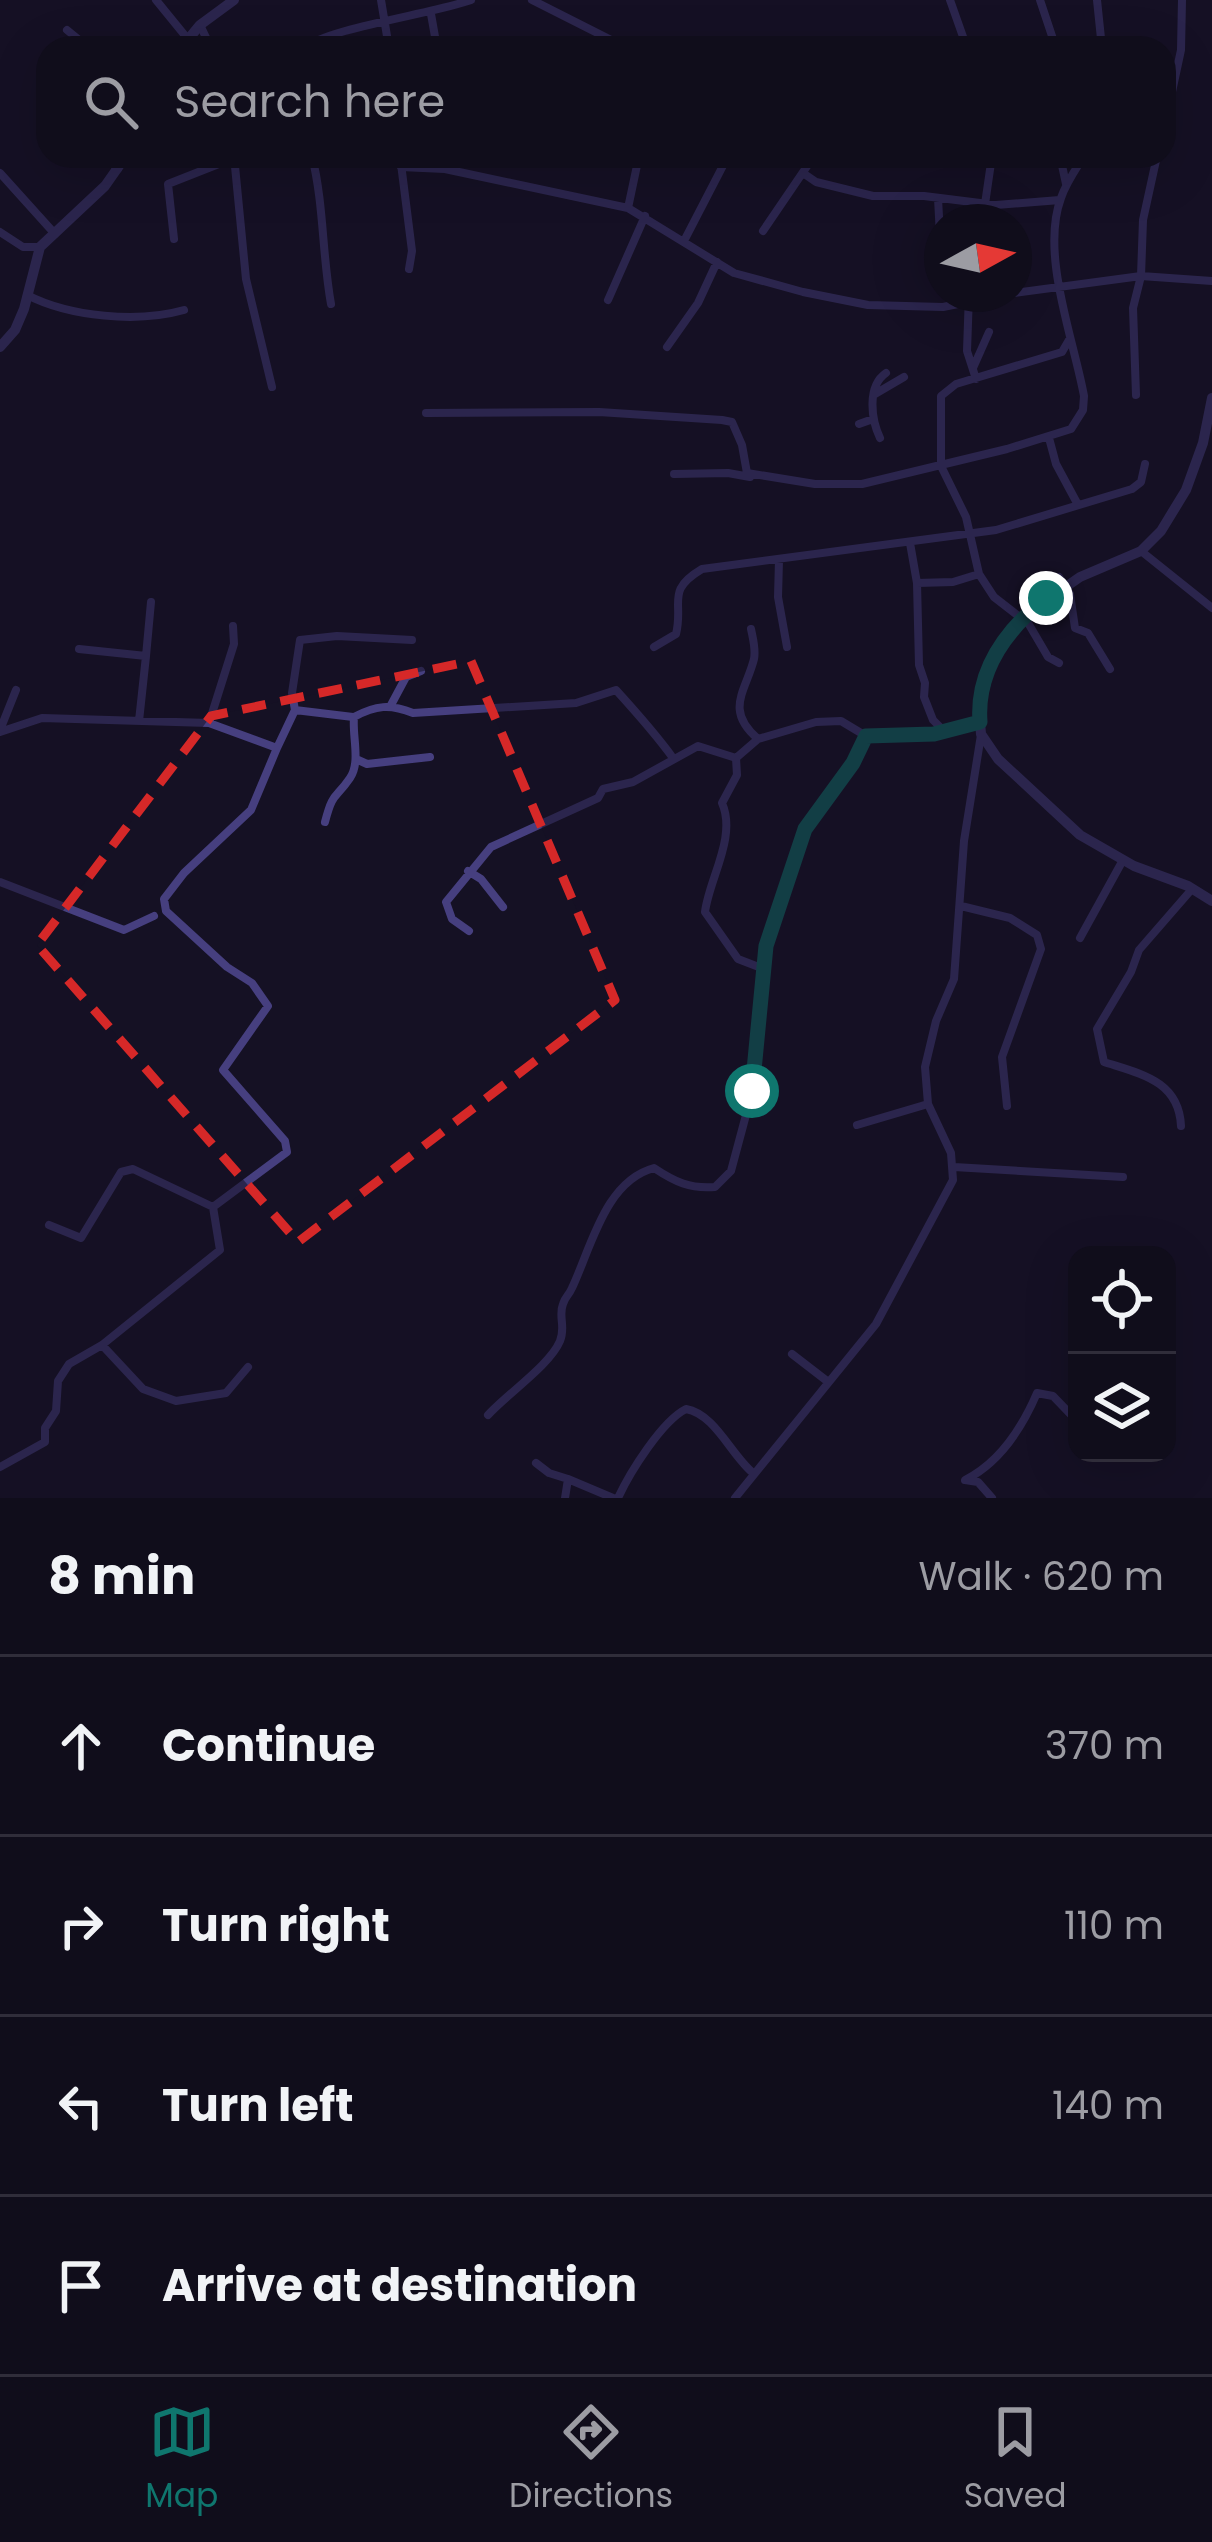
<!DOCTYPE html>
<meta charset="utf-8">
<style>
body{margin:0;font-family:Poppins,sans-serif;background:#191624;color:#f1f3f6}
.controls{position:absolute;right:36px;bottom:36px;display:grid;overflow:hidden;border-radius:24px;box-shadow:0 12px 48px #0002}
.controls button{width:108px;height:108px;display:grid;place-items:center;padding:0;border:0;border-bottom:3px solid #302d3a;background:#100d1b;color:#f1f3f6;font:60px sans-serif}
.compass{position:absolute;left:924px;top:204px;width:108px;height:108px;border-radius:50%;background:#100d1b;box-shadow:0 12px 48px #0002;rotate:82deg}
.stop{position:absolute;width:36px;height:36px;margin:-27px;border:9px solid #0f766e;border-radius:50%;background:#fff}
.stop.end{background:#0f766e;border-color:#fff;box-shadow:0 3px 12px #0008}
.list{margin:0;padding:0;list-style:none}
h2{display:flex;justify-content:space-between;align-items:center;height:156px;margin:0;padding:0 48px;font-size:51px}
h2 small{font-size:39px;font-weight:400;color:#9c9ca3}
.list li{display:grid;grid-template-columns:78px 1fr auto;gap:36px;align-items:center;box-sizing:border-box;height:180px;padding:0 48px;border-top:3px solid #302d3a}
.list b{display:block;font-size:45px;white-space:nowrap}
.list em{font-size:39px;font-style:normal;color:#9c9ca3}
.icon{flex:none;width:66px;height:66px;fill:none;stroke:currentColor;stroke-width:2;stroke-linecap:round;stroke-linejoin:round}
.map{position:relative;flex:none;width:1212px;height:1498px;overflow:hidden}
.search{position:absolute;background:#100d1b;box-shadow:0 12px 48px #0002;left:36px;right:36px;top:36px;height:132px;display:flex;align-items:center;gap:30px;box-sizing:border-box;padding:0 42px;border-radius:36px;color:#9c9ca3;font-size:45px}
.sheet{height:876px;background:#100d1b}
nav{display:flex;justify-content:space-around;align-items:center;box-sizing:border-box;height:168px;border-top:3px solid #302d3a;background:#100d1b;font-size:33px;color:#9c9ca3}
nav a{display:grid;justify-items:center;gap:6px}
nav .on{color:#0f766e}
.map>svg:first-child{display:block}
</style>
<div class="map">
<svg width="1212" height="1498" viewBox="0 0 1212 1498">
<rect width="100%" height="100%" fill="#151124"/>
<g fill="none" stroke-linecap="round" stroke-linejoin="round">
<path stroke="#463f7f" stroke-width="8" d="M156,0l31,38
M381,0l8,48
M532,0l95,48
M950,0l17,48
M1040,0l16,48
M1097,0l5,48
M431,14l6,34
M200,25l11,23
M67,30l22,18
M305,48c19,-19 131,-35 166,-48
M1164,129l17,-79 1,-50
M104,156l14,13
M234,156l12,123 26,108
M312,156c12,49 10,98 19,148
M400,156l12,95 -3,18
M1060,156l6,28
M401,167l44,2 183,39 106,65 69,19 65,13 75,2 65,-13
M0,173l55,61
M803,173l13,9 57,14h51l72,9 64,-5
M938,198l3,57
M985,204l7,-48
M628,208l11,-52
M763,231l51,-75
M0,232l23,15h17
M174,239l-6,-55 66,-26
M684,241l44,-85
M1014,293l127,-17 71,5
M969,294l-2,57 9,28
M27,295c43,22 111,28 157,15
M608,300l37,-84
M667,347l31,-44 19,-41
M973,368l16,-36
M875,394l29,-17
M1136,395l-3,-87 8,-32 2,-56 14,-64
M426,413l173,-1 123,8 10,2 10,23 5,28 68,11h47l145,-35 64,-20 12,-19 1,-14c-10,-56 -44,-142 -23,-198 5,-15 15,-29 23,-42
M859,424l14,-5
M880,438c-9,-19 -13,-52 6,-65
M1049,438l7,26 21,39
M674,474l54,-1 22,4
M910,543l7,40 2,82 6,18 -1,14 9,23 12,12
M1141,551l71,57
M779,560l-1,37 9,50
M1059,577l11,17 5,34 13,5 22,36
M917,583l36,-1 26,-8
M1024,616l24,41 11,6
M1021,618l-27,-21 -15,-23 -13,-57 -25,-51v-70l15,-12 106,-32 7,-12
M751,629c2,10 5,20 3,30 -8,32 -30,51 4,80
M654,647l22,-13c8,-32 -11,-43 26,-65l294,-39 136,-41 9,-7 4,-18
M79,649l67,7 -7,65
M146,656l5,-54
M391,705l15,-28 15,-6
M295,710l-3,-17 8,-53 37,-4 75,4
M209,723l25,-79 -1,-18
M0,730l16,-40
M0,732l42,-14 167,5 68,25 -26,62 -67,63 -20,26 2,12 61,56 25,16 16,23 -45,64 62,71 2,11 -74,55
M866,736l68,-2 46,-12
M277,748l18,-38 58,7
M356,759l11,5 63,-7
M325,822c8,-31 10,-22 25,-44 11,-16 2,-42 4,-61 22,-12 36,-13 59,-4l163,-10 40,-13c20,22 39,43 57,68
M468,871l13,8 22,28
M0,882l124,48 30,-14
M961,906l49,12 27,17 4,14 -39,108 5,49
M469,931l-17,-12 -6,-17 45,-55 107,-49 5,-9 30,-7 65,-36 38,12 1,17 -15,28c15,34 -13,76 -17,109l33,47 26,10
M1080,938l43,-78
M857,1125l71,-21
M1181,1126c-2,-45 -40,-52 -77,-64l-7,-33 34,-57 8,-22 53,-61
M954,1167l169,10
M49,1225l32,13 40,-66 12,-3 80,38
M102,1345l41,44 33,12 50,-8 22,-26
M792,1354l35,27
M488,1415c19,-21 62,-50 72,-74 6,-14 -2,-25 3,-37 3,-9 5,-7 9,-16 19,-40 33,-107 82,-120 21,14 36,21 61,19l16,-16 15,-56 20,-169 39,-117 48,-66 13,-27 -25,-15 -25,1 -58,17 -22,19
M536,1463l13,10 19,6
M0,1467l45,-25v-14l11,-17 2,-30 11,-17 33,-19 118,-95 -7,-43
M565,1498l3,-19 45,19
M618,1498c12,-26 44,-77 68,-89 29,5 45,46 67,64
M735,1498l141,-174 77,-144 -2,-27 -23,-49 -3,-37 11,-46 18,-42 10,-138 17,-106
M992,1498l-14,-16 -13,-2c34,-17 57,-52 72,-87l16,3 24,25"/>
<path stroke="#463f7f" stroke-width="10" d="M181,48l19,-23 34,-25
M0,347l15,-17 9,-21 16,-62 65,-61 21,-30
M1212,398l-9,45 -17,47 -25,41 -20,20 -61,26 -59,41 -29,41 -13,51 2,24 17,25 82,76 54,31 54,20 24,15"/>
</g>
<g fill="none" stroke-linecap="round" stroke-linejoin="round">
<path stroke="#0f766e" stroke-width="15" d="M752,1091l14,-145 39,-117 48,-66 13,-27 68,-2 46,-12c-4,-53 27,-93 66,-124"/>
</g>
<path d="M0 0H1212V1498H0ZM471,661l144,339 -317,242 -261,-297 174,-229z" fill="#151124" fill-opacity=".55" fill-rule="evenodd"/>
<path fill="none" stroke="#d62828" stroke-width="9" stroke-dasharray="24 15" stroke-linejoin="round" d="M471,661l144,339 -317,242 -261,-297 174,-229z"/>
</svg>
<div class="controls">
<button><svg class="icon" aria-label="locate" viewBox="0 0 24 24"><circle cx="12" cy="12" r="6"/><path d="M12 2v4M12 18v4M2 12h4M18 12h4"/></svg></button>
<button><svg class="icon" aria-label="layers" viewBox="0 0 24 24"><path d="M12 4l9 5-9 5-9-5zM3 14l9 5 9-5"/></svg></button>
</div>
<svg class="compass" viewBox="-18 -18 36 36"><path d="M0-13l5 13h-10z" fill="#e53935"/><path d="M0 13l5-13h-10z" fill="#9c9ca3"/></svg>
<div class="stop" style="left:752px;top:1091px"></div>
<div class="stop end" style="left:1046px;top:598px"></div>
<div class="search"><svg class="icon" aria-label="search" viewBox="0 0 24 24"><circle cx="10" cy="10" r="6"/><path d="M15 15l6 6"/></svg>Search here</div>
</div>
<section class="sheet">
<h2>8 min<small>Walk · 620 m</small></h2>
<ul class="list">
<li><svg class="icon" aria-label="ahead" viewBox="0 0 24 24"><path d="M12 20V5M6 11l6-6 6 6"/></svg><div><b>Continue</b></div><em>370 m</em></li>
<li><svg class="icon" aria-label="right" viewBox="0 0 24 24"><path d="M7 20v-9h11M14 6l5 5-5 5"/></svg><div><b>Turn right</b></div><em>110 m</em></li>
<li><svg class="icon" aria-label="left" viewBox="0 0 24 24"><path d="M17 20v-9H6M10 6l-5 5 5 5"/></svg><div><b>Turn left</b></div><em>140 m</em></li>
<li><svg class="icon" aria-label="arrive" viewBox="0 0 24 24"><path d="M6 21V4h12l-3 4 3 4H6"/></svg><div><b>Arrive at destination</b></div></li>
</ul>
</section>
<nav>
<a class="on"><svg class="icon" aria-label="map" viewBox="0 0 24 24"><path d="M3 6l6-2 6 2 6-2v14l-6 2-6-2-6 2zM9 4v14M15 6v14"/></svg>Map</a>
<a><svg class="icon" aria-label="directions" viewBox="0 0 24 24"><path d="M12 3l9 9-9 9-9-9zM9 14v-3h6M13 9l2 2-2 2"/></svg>Directions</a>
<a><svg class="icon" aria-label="saved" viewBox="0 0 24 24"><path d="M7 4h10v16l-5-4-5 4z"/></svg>Saved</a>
</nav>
